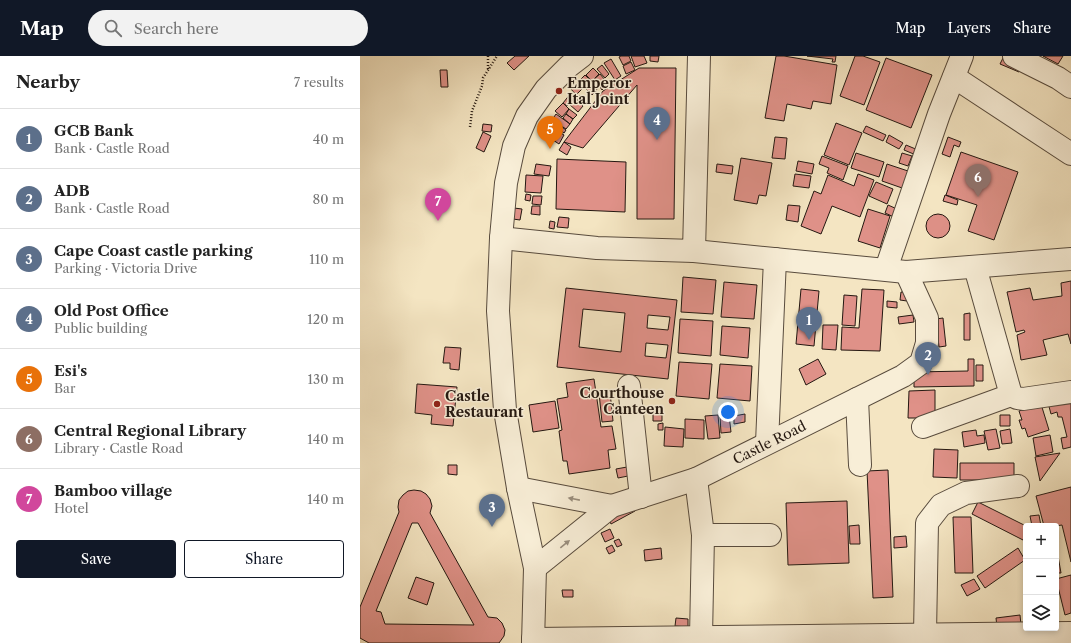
<!DOCTYPE html>
<meta charset="utf-8">
<style>
body{margin:0;font-family:"Libre Caslon Text",serif;background:#f2f2f2;color:#222}
.controls{position:absolute;right:12px;bottom:12px;display:grid;overflow:hidden;border-radius:4px;box-shadow:0 2px 6px #0003}
.controls button{width:36px;height:36px;display:grid;place-items:center;padding:0;border:0;border-bottom:1px solid #e0e0e0;background:#fff;color:#222;font:20px sans-serif}
.you{position:absolute;left:368px;top:356px;width:14px;height:14px;margin:-10px;border:3px solid #fff;border-radius:50%;background:#1a73e8;box-shadow:0 0 0 6px #1a73e833}
.badge{display:grid;place-items:center;width:26px;height:26px;border-radius:50%;background:#111827;color:#fff;font-size:13px;font-weight:700}
.pin{position:absolute;translate:-50% -33px;filter:drop-shadow(0 1px 2px #0008)}
.pin::after{content:'';position:absolute;top:21px;width:14px;height:12px;background:inherit;clip-path:polygon(0 0,100% 0,50% 100%)}
.list{margin:0;padding:0;list-style:none}
h2{display:flex;justify-content:space-between;align-items:center;height:52px;margin:0;padding:0 16px;font-size:17px}
h2 small{font-size:13px;font-weight:400;color:#767676}
.list li{display:grid;grid-template-columns:26px 1fr auto;gap:12px;align-items:center;box-sizing:border-box;height:60px;padding:0 16px;border-top:1px solid #e0e0e0}
.list b{display:block;font-size:15px;white-space:nowrap}
.list p{margin:0;font-size:13px;white-space:nowrap;color:#767676}
.list em{font-size:13px;font-style:normal;color:#767676}
.actions{display:flex;gap:8px;padding:12px 16px}
.actions a{flex:1;padding:9px 0;border:1px solid #111827;border-radius:4px;text-align:center;font-size:14px;color:#111827}
.actions .main{background:#111827;color:#fff}
.icon{flex:none;width:22px;height:22px;fill:none;stroke:currentColor;stroke-width:2;stroke-linecap:round;stroke-linejoin:round}
.map{position:relative;flex:none;width:711px;height:587px;overflow:hidden}
header{display:flex;align-items:center;gap:24px;box-sizing:border-box;height:56px;padding:0 20px;background:#111827;color:#fff}
header strong{font-size:19px}
nav{display:flex;gap:22px;margin-inline-start:auto;font-size:14px}
.search{width:280px;height:36px;background:#f2f2f2;display:flex;align-items:center;gap:10px;box-sizing:border-box;padding:0 14px;border-radius:22px;color:#767676;font-size:15px}
main{display:flex}
aside{flex:1;background:#fff}
.map>svg:first-child{display:block}
</style>
<header>
<strong>Map</strong>
<div class="search"><svg class="icon" aria-label="search" viewBox="0 0 24 24"><circle cx="10" cy="10" r="6"/><path d="M15 15l6 6"/></svg>Search here</div>
<nav><a>Map</a><a>Layers</a><a>Share</a></nav>
</header>
<main>
<aside>
<h2>Nearby<small>7 results</small></h2>
<ul class="list">
<li><span class="badge" style="background:#5c6f8a">1</span><div><b>GCB Bank</b><p>Bank · Castle Road</p></div><em>40 m</em></li>
<li><span class="badge" style="background:#5c6f8a">2</span><div><b>ADB</b><p>Bank · Castle Road</p></div><em>80 m</em></li>
<li><span class="badge" style="background:#5c6f8a">3</span><div><b>Cape Coast castle parking</b><p>Parking · Victoria Drive</p></div><em>110 m</em></li>
<li><span class="badge" style="background:#5c6f8a">4</span><div><b>Old Post Office</b><p>Public building</p></div><em>120 m</em></li>
<li><span class="badge" style="background:#e8710a">5</span><div><b>Esi's</b><p>Bar</p></div><em>130 m</em></li>
<li><span class="badge" style="background:#8d6e63">6</span><div><b>Central Regional Library</b><p>Library · Castle Road</p></div><em>140 m</em></li>
<li><span class="badge" style="background:#d1479c">7</span><div><b>Bamboo village</b><p>Hotel</p></div><em>140 m</em></li>
</ul>
<div class="actions"><a class="main">Save</a><a>Share</a></div>
</aside>
<div class="map">
<svg width="711" height="587" viewBox="0 0 711 587">
<rect width="100%" height="100%" fill="#f4e5c2"/>
<filter id="stains"><feTurbulence type="fractalNoise" baseFrequency=".005" numOctaves="4"/><feColorMatrix values="0 0 0 0 .2 0 0 0 0 .09 0 0 0 0 .02 0 0 0 .5 -.17"/></filter>
<radialGradient id="worn" r=".72"><stop offset=".6" stop-color="#630" stop-opacity="0"/><stop offset="1" stop-color="#630" stop-opacity=".3"/></radialGradient>
<path fill="#df9188" stroke="#241811" fill-rule="evenodd" d="M155,0h14l-15,14 -7,-7z
M261,0h8l2,5 -8,4 -4,-8z
M271,0h13l3,7 -12,4z
M290,0h9l-1,6 -8,-1z
M416,0h8l53,9 -6,39 -18,-3 -2,8 -24,-5 -3,17 -19,-3z
M447,0h29l-1,6h-3l1,-3z
M495,0h8l17,6 -16,43 -24,-9z
M644,0l18,8 -3,8 -19,-8z
M683,0h20l-5,8z
M526,2l46,17 -21,53 -45,-18z
M251,3l10,17 -6,4 -11,-17z
M271,6l4,8 -9,4 -3,-8z
M242,9l7,9 -4,4 -8,-9z
M233,12l6,6 -7,7 -6,-6z
M279,12h37l-2,151h-37v-134l-54,63 -19,-6 39,-51z
M80,14h7l1,17h-7z
M240,18l5,6 -8,7 -5,-6z
M225,19l5,5 -6,6 -5,-5z
M230,25l8,7 -6,7 -8,-8z
M245,26l2,3 -5,5 -2,-3z
M218,27l5,5 -7,7 -5,-6z
M211,37l4,3 -8,10 -4,-3z
M219,39l7,7 -3,3 -7,-7z
M215,42l8,8 -5,6 -9,-8z
M203,47l6,6 -7,8 -7,-6z
M209,53l8,6 -4,4 -7,-5z
M196,58l14,10 -4,5 -14,-9z
M206,58l7,5 -3,5 -7,-6z
M193,64l4,4 -3,4 -5,-4z
M476,67l26,10 -13,32 -25,-10z
M123,68l9,1 -1,7 -9,-1z
M198,68l8,6 -2,3 -8,-6z
M506,70l20,9 -3,6 -20,-9z
M196,74l8,5 -5,9 -9,-6z
M123,76l8,4 -7,16 -8,-4z
M529,79l14,8 -4,6 -13,-7z
M415,81l12,1 -2,21 -13,-1z
M588,81l13,5 -2,5 -5,-2 -4,12 -8,-3z
M204,86l7,5 -4,8 -8,-5z
M546,89l12,5 -2,5 -12,-5z
M601,96l57,20 -24,68 -26,-9 9,-26 -31,-10z
M496,97l28,9 -5,15 -28,-9z
M542,97l10,3 -4,10 -9,-3z
M462,100l26,10 -5,14 -16,-7 2,-5 -10,-4z
M381,102l31,5 -6,33 -7,-1 -2,9 -23,-4z
M197,103l69,3 -1,50 -69,-3z
M438,105l16,3 -2,10 -16,-3z
M176,108l15,2 -2,10 -15,-2z
M357,108l16,2 -1,8 -16,-2z
M527,108l24,8 -6,17 -23,-8z
M435,118l16,2 -2,12 -16,-2z
M498,118l16,6 -14,37 -28,-11 -11,28 -20,-8 13,-35 7,3 7,-19 26,11z
M166,119l17,1 -2,17 -16,-1z
M516,126l17,7 -6,15 -18,-8z
M166,138l5,1 -1,6 -5,-1z
M585,139l13,5 -1,5 -14,-4z
M173,140h9l-1,9 -9,-1z
M428,149l12,1 -2,16 -12,-2z
M528,149l9,4 -3,8 -9,-4z
M172,150h8v9l-9,-1z
M154,152l8,1 -2,11 -7,-1z
M508,153l22,7 -10,32 -22,-7z
M566 170a12 12 0 1 1 24 0a12 12 0 1 1-24 0Z
M199,161l10,1 -1,10 -11,-1z
M190,165l5,1 -1,7 -5,-1z
M323,221l33,3 -3,34 -32,-2z
M711,225v63l-3,-10 -25,6 4,15 -26,5 -4,-25 8,-3 -1,-2 -8,2 -9,-40 23,-4 3,12 29,-4 -1,-13z
M364,226l33,3 -3,34 -33,-2z
M206,232l111,12 -9,79 -111,-12zM223,253l42,4 -4,39 -42,-5zM288,259l22,2 -2,13 -21,-2zM286,287l22,2 -2,13 -21,-2z
M441,233l18,2 -5,55 -18,-2z
M502,233l22,1 -4,61 -39,-1 1,-23 17,1z
M541,236h7l-1,9 -7,-1z
M484,239l13,1 -2,30 -13,-1z
M527,245l10,1v6l-10,-1z
M610,257v27h-6v-26z
M553,259l1,7 -15,2 -1,-7z
M583,262l3,28 -7,1 -3,-28z
M320,263l33,2 -2,35 -33,-3z
M463,269h15l-2,25 -14,-1z
M362,270l28,2 -2,30 -28,-3z
M85,291l16,1 -2,22 -9,-1v-6h-7z
M458,303l8,15 -20,11 -7,-16z
M608,303h6v27l-60,1v-15l54,-1z
M319,306l33,2 -3,35 -33,-3z
M360,308l32,2 -2,35 -33,-3z
M616,309h7v16h-7z
M234,323l7,48 11,-1 4,23 -8,1 2,18 -41,6 -2,-13h-4l-4,-30 3,-1 -5,-31 11,-2 -2,-14z
M57,328l40,3 -4,39 -22,-2 1,-9 -17,-2z
M575,334v28h-27l1,-27z
M250,336l3,29 -11,1 -3,-29z
M711,337v54l-8,2 -2,-11 6,-1 -5,-20h-4l-1,-5 -6,2 -4,-15z
M195,345l4,27 -26,4 -4,-27z
M681,348l8,26 -21,7 -3,-9 -3,1 -3,-9h3l-3,-9z
M293,358l9,1v6h-9z
M385,358v8l-11,2v-8z
M358,359l2,23 -12,1 -3,-23z
M369,359l2,17 -10,1 -1,-17z
M640,359h10v11h-10z
M325,363l19,1v19l-19,-1z
M303,367v7h-5v-6z
M305,371l19,2 -1,18 -19,-1z
M636,373l4,19 -12,2 -4,-19z
M650,373l2,14 -10,1 -2,-13z
M616,374l1,6 7,-1 1,8 -21,4 -2,-15z
M690,379l3,17 -17,4 -3,-18z
M574,393l24,1 -1,28 -24,-1z
M700,397l-20,28 -5,-24z
M600,407h54v17h-54z
M88,409h9v10l-9,-1z
M267,411l1,9 -10,2 -2,-9z
M528,414l5,127 -20,1 -6,-127z
M711,431v75l-9,-37 -6,1h-12l-8,-30z
M54,434l7,1 5,3 4,5 2,7 -2,7 58,104 9,1 5,5 3,7 -1,6 -5,7h-130l-9,-5v-31l39,-95 -1,-5 1,-7 4,-5 5,-4zM52,467h6l56,102 -89,-1 -4,-12 -5,-1z
M487,445l2,62 -61,2 -2,-62z
M618,446l48,24v7l-3,7 -51,-26z
M272,449l3,6 -24,13 -3,-7z
M679,459l2,11h-9l-2,-10z
M593,461h18l2,56h-18z
M499,469l1,19h-10l-1,-18z
M250,473l4,9 -9,4 -4,-9z
M546,480l1,11 -13,1v-11z
M259,483l3,6 -5,2 -3,-6z
M252,489l3,6 -6,3 -3,-6z
M301,492l1,11 -17,2 -1,-11z
M658,492l7,12 -40,28 -8,-12z
M696,500h2l3,17h-5z
M711,519v38l-6,2 -9,-36z
M56,521l18,6 -7,22 -19,-7z
M614,523l6,10 -13,7 -6,-11z
M202,534h11v7h-10z
M660,559l1,10 -24,2 -1,-9z
M316,562l12,1v8l-13,-1z"/>
<g fill="none" stroke-linecap="round" stroke-linejoin="round">
<g stroke="#584b3d" stroke-width="24">
<g id="minor">
<path d="M654,0l44,22 13,9"/>
<path d="M594,21l117,77"/>
<path d="M141,182l96,10 97,3 5,-195"/>
<path d="M334,195l212,21 165,-13"/>
<path d="M615,211l36,128 6,3 6,1 48,-7"/>
<path d="M526,213l53,-155 23,-58"/>
<path d="M269,330l12,111"/>
<path d="M497,343l3,66"/>
<path d="M563,371l88,-32"/>
<path d="M407,387l8,-184"/>
<path d="M336,423l7,56 -2,102"/>
<path d="M158,432l94,18"/>
<path d="M343,479h67"/>
<path id="s1" d="M175,512l77,-62 84,-27 207,-103 18,-13 6,-20v-25l-21,-46"/>
<path d="M565,578l2,-111 14,-18 25,-12 52,-7"/>
<path d="M173,583l538,-6"/>
<path d="M173,587l2,-75 -17,-80 -13,-78 -7,-99 3,-73 5,-55 8,-37 13,-30 19,-27 23,-23 13,-10"/>
</g>
</g>
<path stroke="#241811" stroke-width="2.5" stroke-dasharray="1 2" stroke-linecap="butt" d="M128,0v13
M110,71l2,-16 10,-25 1,-8 14,-22"/>
<use href="#minor" stroke="#f8eed7" stroke-width="22"/>
</g>
<defs><path id="oneway-solid" d="M-6-.8H1V-3.2L6.5 0L1 3.2V.8H-6Z"/></defs>
<g fill="#998e7e">
<use href="#oneway-solid" transform="translate(214 443) rotate(-169)"/>
<use href="#oneway-solid" transform="translate(205 488) rotate(-39)"/>
</g>
<g fill="#8f2418" stroke="#f8eed7" stroke-width="1.5">
<circle cx="199" cy="35" r="4"/>
<circle cx="312" cy="345" r="4"/>
<circle cx="77" cy="348" r="4"/>
</g>
<g text-anchor="middle" dominant-baseline="central" stroke-width="3" stroke-linejoin="round" paint-order="stroke">
<g font-size="14" font-weight="bold" fill="#241811" stroke="#f8eed7" text-anchor="start">
<text x="207" y="27">Emperor<tspan x="207" dy="16">Ital Joint</tspan></text>
<text x="304" y="337" text-anchor="end">Courthouse<tspan x="304" dy="16">Canteen</tspan></text>
<text x="85" y="340">Castle<tspan x="85" dy="16">Restaurant</tspan></text>
</g>
<g font-size="14" fill="#241811" stroke="#f8eed7">
<text stroke="none"><textPath href="#s1" startOffset="269">Castle Road</textPath></text>
</g>
</g>
<rect width="100%" height="100%" filter="url(#stains)"/>
<rect width="100%" height="100%" fill="url(#worn)"/>
</svg>
<div class="controls">
<button>+</button>
<button>−</button>
<button><svg class="icon" aria-label="layers" viewBox="0 0 24 24"><path d="M12 4l9 5-9 5-9-5zM3 14l9 5 9-5"/></svg></button>
</div>
<div class="you"></div>
<div class="pin badge" style="left:449px;top:284px;background:#5c6f8a">1</div>
<div class="pin badge" style="left:568px;top:319px;background:#5c6f8a">2</div>
<div class="pin badge" style="left:132px;top:471px;background:#5c6f8a">3</div>
<div class="pin badge" style="left:297px;top:84px;background:#5c6f8a">4</div>
<div class="pin badge" style="left:190px;top:93px;background:#e8710a">5</div>
<div class="pin badge" style="left:618px;top:141px;background:#8d6e63">6</div>
<div class="pin badge" style="left:78px;top:165px;background:#d1479c">7</div>
</div>
</main>
